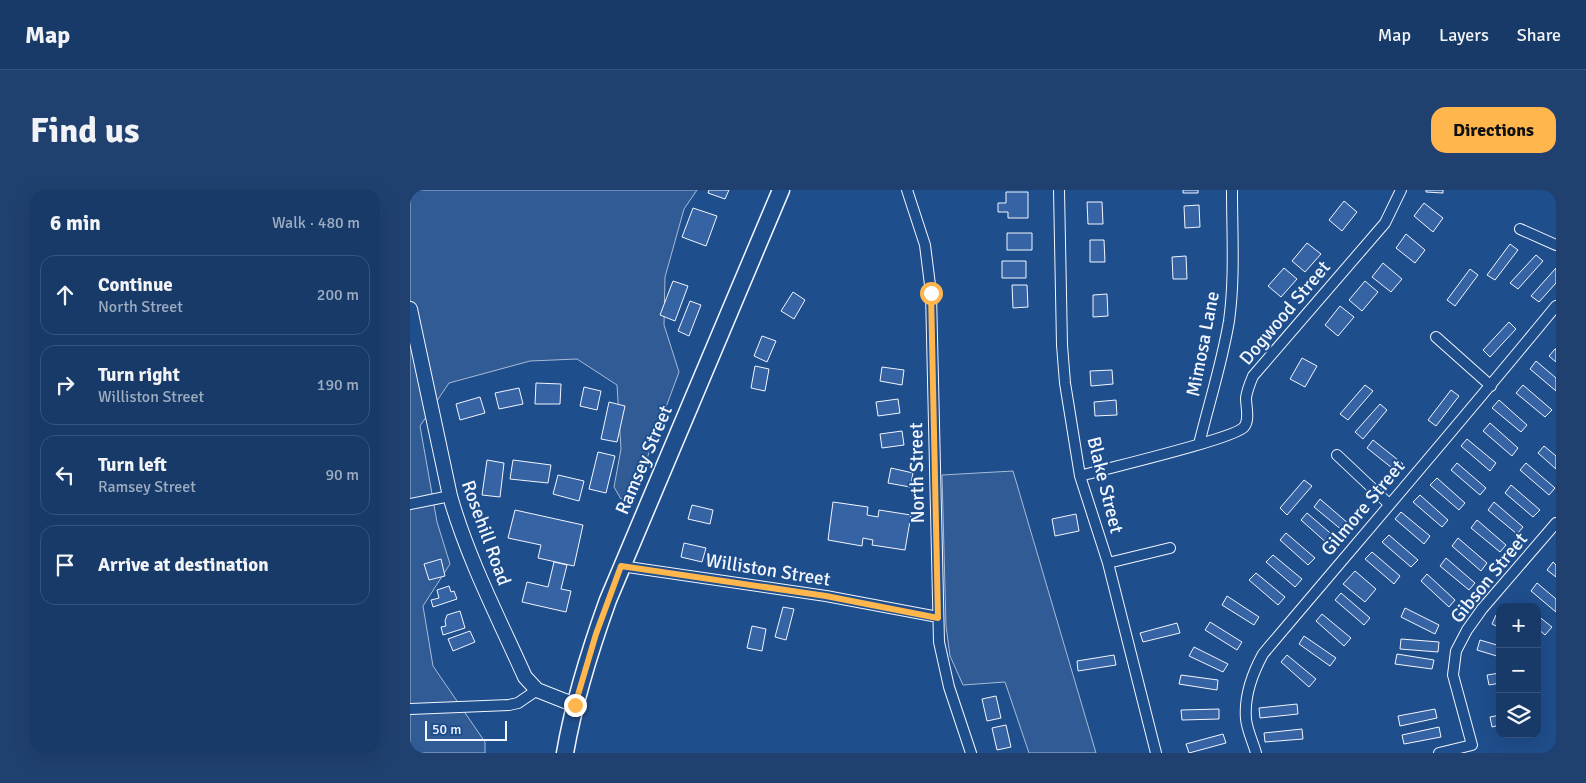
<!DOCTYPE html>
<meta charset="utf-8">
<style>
body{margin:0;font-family:Signika,sans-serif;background:#20416f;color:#f1f3f6}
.controls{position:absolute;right:15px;bottom:15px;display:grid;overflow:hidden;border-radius:10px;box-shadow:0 5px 20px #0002}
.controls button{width:45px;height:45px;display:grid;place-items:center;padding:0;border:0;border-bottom:1px solid #36547d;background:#173a69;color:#f1f3f6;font:25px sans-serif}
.scale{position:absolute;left:15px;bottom:12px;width:82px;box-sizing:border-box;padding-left:5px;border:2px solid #f2f6ff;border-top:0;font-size:14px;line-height:18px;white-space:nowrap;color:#f2f6ff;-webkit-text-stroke:4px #1f4e8c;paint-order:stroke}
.stop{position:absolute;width:15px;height:15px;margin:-11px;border:4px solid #ffb74d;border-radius:50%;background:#fff}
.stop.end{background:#ffb74d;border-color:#fff;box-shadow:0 1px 5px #0008}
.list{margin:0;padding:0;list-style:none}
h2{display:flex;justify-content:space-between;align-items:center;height:65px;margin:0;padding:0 20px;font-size:21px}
h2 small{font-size:16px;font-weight:400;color:#9eadc0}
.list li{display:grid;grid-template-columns:32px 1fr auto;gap:15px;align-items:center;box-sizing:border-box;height:80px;margin:0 10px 10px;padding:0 10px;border:1px solid #36547d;border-radius:15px}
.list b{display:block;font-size:19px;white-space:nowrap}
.list p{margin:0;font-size:16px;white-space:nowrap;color:#9eadc0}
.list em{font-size:16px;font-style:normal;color:#9eadc0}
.icon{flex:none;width:28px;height:28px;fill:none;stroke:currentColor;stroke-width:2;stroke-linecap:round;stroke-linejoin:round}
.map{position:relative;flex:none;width:1146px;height:563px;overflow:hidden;border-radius:15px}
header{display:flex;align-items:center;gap:30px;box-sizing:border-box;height:70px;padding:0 25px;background:#173a69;border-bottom:1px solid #36547d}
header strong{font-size:24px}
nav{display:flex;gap:28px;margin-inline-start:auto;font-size:18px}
.intro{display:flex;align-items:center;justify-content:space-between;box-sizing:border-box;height:120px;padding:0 30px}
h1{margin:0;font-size:35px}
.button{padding:12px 22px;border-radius:15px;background:#ffb74d;color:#111;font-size:18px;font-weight:700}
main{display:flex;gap:30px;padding:0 30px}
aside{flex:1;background:#173a69;border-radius:15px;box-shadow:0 5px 20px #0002}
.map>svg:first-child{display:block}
</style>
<header>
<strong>Map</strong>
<nav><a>Map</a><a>Layers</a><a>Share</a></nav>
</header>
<div class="intro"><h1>Find us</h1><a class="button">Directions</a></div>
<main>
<aside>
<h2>6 min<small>Walk · 480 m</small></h2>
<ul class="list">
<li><svg class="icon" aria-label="ahead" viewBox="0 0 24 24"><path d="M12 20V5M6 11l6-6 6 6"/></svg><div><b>Continue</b><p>North Street</p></div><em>200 m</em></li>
<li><svg class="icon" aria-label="right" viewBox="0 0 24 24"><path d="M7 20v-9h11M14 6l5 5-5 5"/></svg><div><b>Turn right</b><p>Williston Street</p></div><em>190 m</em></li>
<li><svg class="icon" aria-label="left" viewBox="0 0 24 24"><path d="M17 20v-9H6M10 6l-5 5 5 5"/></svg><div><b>Turn left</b><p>Ramsey Street</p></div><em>90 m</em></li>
<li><svg class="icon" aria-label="arrive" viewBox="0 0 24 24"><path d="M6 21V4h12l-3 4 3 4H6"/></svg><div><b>Arrive at destination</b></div></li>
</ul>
</aside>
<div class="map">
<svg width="1146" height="563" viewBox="0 0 1146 563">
<rect width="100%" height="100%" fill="#1f4e8c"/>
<path fill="#305b95" stroke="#a8bbd7" d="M0,0h287l-13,19 -19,68 -1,48 15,47 -43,116 -15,11 -7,-12 7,-38 -4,-64 -40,-26 -47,2 -81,22 -29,43 17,96 13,42 -27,42 10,60 52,76v11h-75z
M603,281l83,282h-67l-24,-71 -42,3 -13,-29 -4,-30 -4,-151z"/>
<path fill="#3563a3" stroke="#f2f6ff" d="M299,0h20l-4,9 -17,-6z
M773,0h15v3h-15z
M1016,0h17v3l-17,-1z
M596,2h22v26h-20v-6h-10v-9h8z
M934,11l13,11 -15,19 -13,-11z
M677,12h15l1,22h-15z
M1014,13l19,15 -10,14 -19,-16z
M789,15l1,22 -15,1 -1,-22z
M283,18l24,8 -11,30 -24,-9z
M597,43h25v17h-25z
M996,44l19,16 -10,13 -19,-15z
M680,50h14l1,22h-15z
M897,53l14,11 -16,18 -13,-11z
M1100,54l8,6 -23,30 -8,-5z
M1126,65l7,6 -25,28 -8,-6z
M776,66l1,23h-14l-1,-22z
M592,71h24v17h-24z
M973,73l19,16 -11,13 -19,-15z
M874,78l13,11 -16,18 -13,-11z
M1146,78v15l-17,19 -8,-6z
M1060,79l8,6 -23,31 -8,-6z
M263,91l15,5 -13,35 -15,-6z
M955,91l13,11 -16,19 -13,-11z
M602,95h15l1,22 -15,1z
M383,102l12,8 -11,19 -13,-8z
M697,104l1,22 -15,1v-22z
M280,111l11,4 -12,31 -11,-5z
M930,116l14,11 -16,19 -13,-11z
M1099,132l7,7 -26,28 -7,-7z
M352,146l14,5 -9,21 -13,-6z
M1145,159h1v13l-7,-6z
M892,168l15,8 -12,21 -15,-8z
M1126,171l20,17v13l-26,-22z
M345,176l14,3 -4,22 -14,-3z
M472,177l22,3 -2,15 -22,-4z
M702,180l1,14 -22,2 -1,-15z
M126,193l25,1 -1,20h-25z
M955,195l8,6 -25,29 -8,-6z
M1113,195l29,25 -7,7 -29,-24z
M174,197l17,4 -4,19 -17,-4z
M109,198l4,16 -24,5 -4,-16z
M1041,200l8,6 -23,30 -8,-6z
M70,207l5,16 -25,7 -4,-16z
M488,209l2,14 -22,3 -2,-14z
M706,210l1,15 -22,1 -1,-14z
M1089,210l28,25 -6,7 -29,-24z
M199,212l16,4 -8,36 -16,-3z
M970,214l7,6 -24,29 -8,-7z
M1080,233l28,25 -6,8 -29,-25z
M492,241l2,14 -22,3 -2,-14z
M1057,249l29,24 -6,8 -29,-25z
M963,250l30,24 -6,8 -30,-24z
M1134,256l12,10v13l-18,-16z
M188,262l17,4 -9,37 -17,-4z
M77,270l17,3 -4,34 -18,-2z
M103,270l38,5 -3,18 -38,-4z
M1047,273l29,25 -6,7 -29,-25z
M1116,273l29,25 -6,7 -29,-25z
M481,278l22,5 -3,14 -22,-4z
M148,285l26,6 -5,20 -26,-7z
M1027,288l28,25 -6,7 -29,-25z
M894,290l8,6 -25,29 -7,-7z
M1101,295l29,25 -7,7 -28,-24z
M1010,305l28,25 -6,7 -29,-25z
M910,309l29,25 -6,7 -29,-24z
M423,312l35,5 -1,8 11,2 1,-7 32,5 -6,35 -33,-5 1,-5 -10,-2 -1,8 -34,-6z
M1084,312l29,25 -6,7 -29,-24z
M282,315l21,5 -3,14 -22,-5z
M105,320l68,15 -9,41 -36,-8 3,-13 -33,-7z
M991,322l29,24 -6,8 -29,-25z
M897,323l29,25 -7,7 -28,-25z
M666,324l3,17 -24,5 -3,-17z
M1067,330l29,25 -6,7 -29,-24z
M876,343l29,25 -7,7 -28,-25z
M979,345l29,25 -7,7 -29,-25z
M1048,348l29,25 -6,8 -29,-25z
M274,353l22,5 -4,14 -21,-5z
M962,362l28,24 -6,8 -29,-25z
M863,365l29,24 -7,8 -29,-25z
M1036,368l29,25 -6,7 -29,-24z
M31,369l4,17 -16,4 -5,-16z
M144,372l13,3 -6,24 10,2 -5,21 -44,-10 5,-20 21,5z
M1143,372l3,3v12l-9,-7z
M945,381l21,18 -11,13 -22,-18z
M846,383l29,24 -7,8 -29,-25z
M1017,384l28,26 -6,7 -28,-26z
M1127,393l19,16v13l-25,-21z
M39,396l2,6 3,-1 3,8 -24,8 -2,-7 8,-2 -2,-8z
M931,403l29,25 -6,7 -29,-25z
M817,406l32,21 -5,8 -32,-20z
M373,417l11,2 -8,31 -11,-3z
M995,418l34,17 -4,9 -34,-17z
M50,421l5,17 -22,7 -2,-8 5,-1 -1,-5 2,-6z
M912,424l29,24 -7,8 -28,-25z
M1086,425l4,2v11l-8,-4z
M1127,425l15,12 -7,8 -8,-7z
M800,432l32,20 -5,8 -32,-20z
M767,433l3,10 -37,9 -3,-9z
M342,436l14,3 -4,22 -15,-3z
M60,441l5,11 -22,9 -5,-12z
M894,446l32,22 -6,8 -31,-22z
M991,449l38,3 -1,10 -38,-3z
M1070,450l20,6v11l-23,-7z
M784,457l34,17 -5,8 -34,-16z
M987,464l37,6 -2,9 -37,-5z
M704,465l2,10 -38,6 -1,-10z
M877,465l29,24 -7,8 -28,-25z
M1090,483v10l-11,2 -2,-10z
M771,485l37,5 -1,10 -38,-6z
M586,506l5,22 -14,3 -5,-22z
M887,514l1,10 -38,4 -1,-10z
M809,519v10l-37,1 -1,-10z
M1025,519l2,9 -37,8 -2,-10z
M1090,525v10l-8,2 -2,-10z
M596,535l5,22 -14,3 -5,-22z
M1029,537l2,10 -37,7 -2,-9z
M892,539l1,10 -38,3 -1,-9z
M813,544l3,9 -37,10 -3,-9z"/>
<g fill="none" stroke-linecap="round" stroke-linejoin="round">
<g stroke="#f2f6ff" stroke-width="12">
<path id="street" d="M497,0l18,55 6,48 8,349 10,45 22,66
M649,0l3,155 3,38 15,93 28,87 48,190
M1110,39l36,16
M1026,147l55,49
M789,254c10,-41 23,-81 30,-123 6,-43 3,-88 3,-131
M927,265l52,49
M670,286c24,-7 154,-37 164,-49 6,-7 2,-20 2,-29 1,-8 4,-15 7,-22l132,-153 16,-33
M0,314l40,-8
M698,373l62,-15
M211,376l205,30 112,21
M0,519l99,-4 9,-2 19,-13
M846,563c-3,-11 -9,-23 -10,-34 -2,-24 6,-45 17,-65 98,-116 197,-231 293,-348
M1029,563l33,-8 -19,-70 3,-24 11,-21 15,-21 74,-86"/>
</g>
<g stroke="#f2f6ff" stroke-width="16">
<path id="secondary" d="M0,119l40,187c18,63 48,121 75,181l12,13 38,15"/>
</g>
<g stroke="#f2f6ff" stroke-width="19">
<path id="primary" d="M155,563c9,-52 25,-103 43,-153l173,-410"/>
</g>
<use href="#street" stroke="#1f4e8c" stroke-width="10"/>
<use href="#secondary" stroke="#1f4e8c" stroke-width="14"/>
<use href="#primary" stroke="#1f4e8c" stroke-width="16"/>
</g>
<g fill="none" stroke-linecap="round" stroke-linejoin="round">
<path stroke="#ffb74d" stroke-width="6" d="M165,515l21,-71 25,-68 205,30 112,22 -7,-325"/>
</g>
<g text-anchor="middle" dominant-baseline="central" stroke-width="4" stroke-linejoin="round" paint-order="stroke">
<g font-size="19" fill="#f2f6ff" stroke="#1f4e8c">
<text transform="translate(875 123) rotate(-50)">Dogwood Street</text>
<text transform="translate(793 154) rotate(-79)">Mimosa Lane</text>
<text transform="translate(234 270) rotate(-67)">Ramsey Street</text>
<text transform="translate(507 283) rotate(-91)">North Street</text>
<text transform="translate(695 295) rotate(76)">Blake Street</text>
<text transform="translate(953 318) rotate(-50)">Gilmore Street</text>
<text transform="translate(76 343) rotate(70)">Rosehill Road</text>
<text transform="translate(358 380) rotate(9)">Williston Street</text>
<text transform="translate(1079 388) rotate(-51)">Gibson Street</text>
</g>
</g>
</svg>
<div class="controls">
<button>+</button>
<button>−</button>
<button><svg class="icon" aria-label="layers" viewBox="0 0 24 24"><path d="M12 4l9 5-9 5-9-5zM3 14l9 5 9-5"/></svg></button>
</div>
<div class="scale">50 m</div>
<div class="stop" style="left:521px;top:103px"></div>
<div class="stop end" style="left:165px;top:515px"></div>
</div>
</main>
